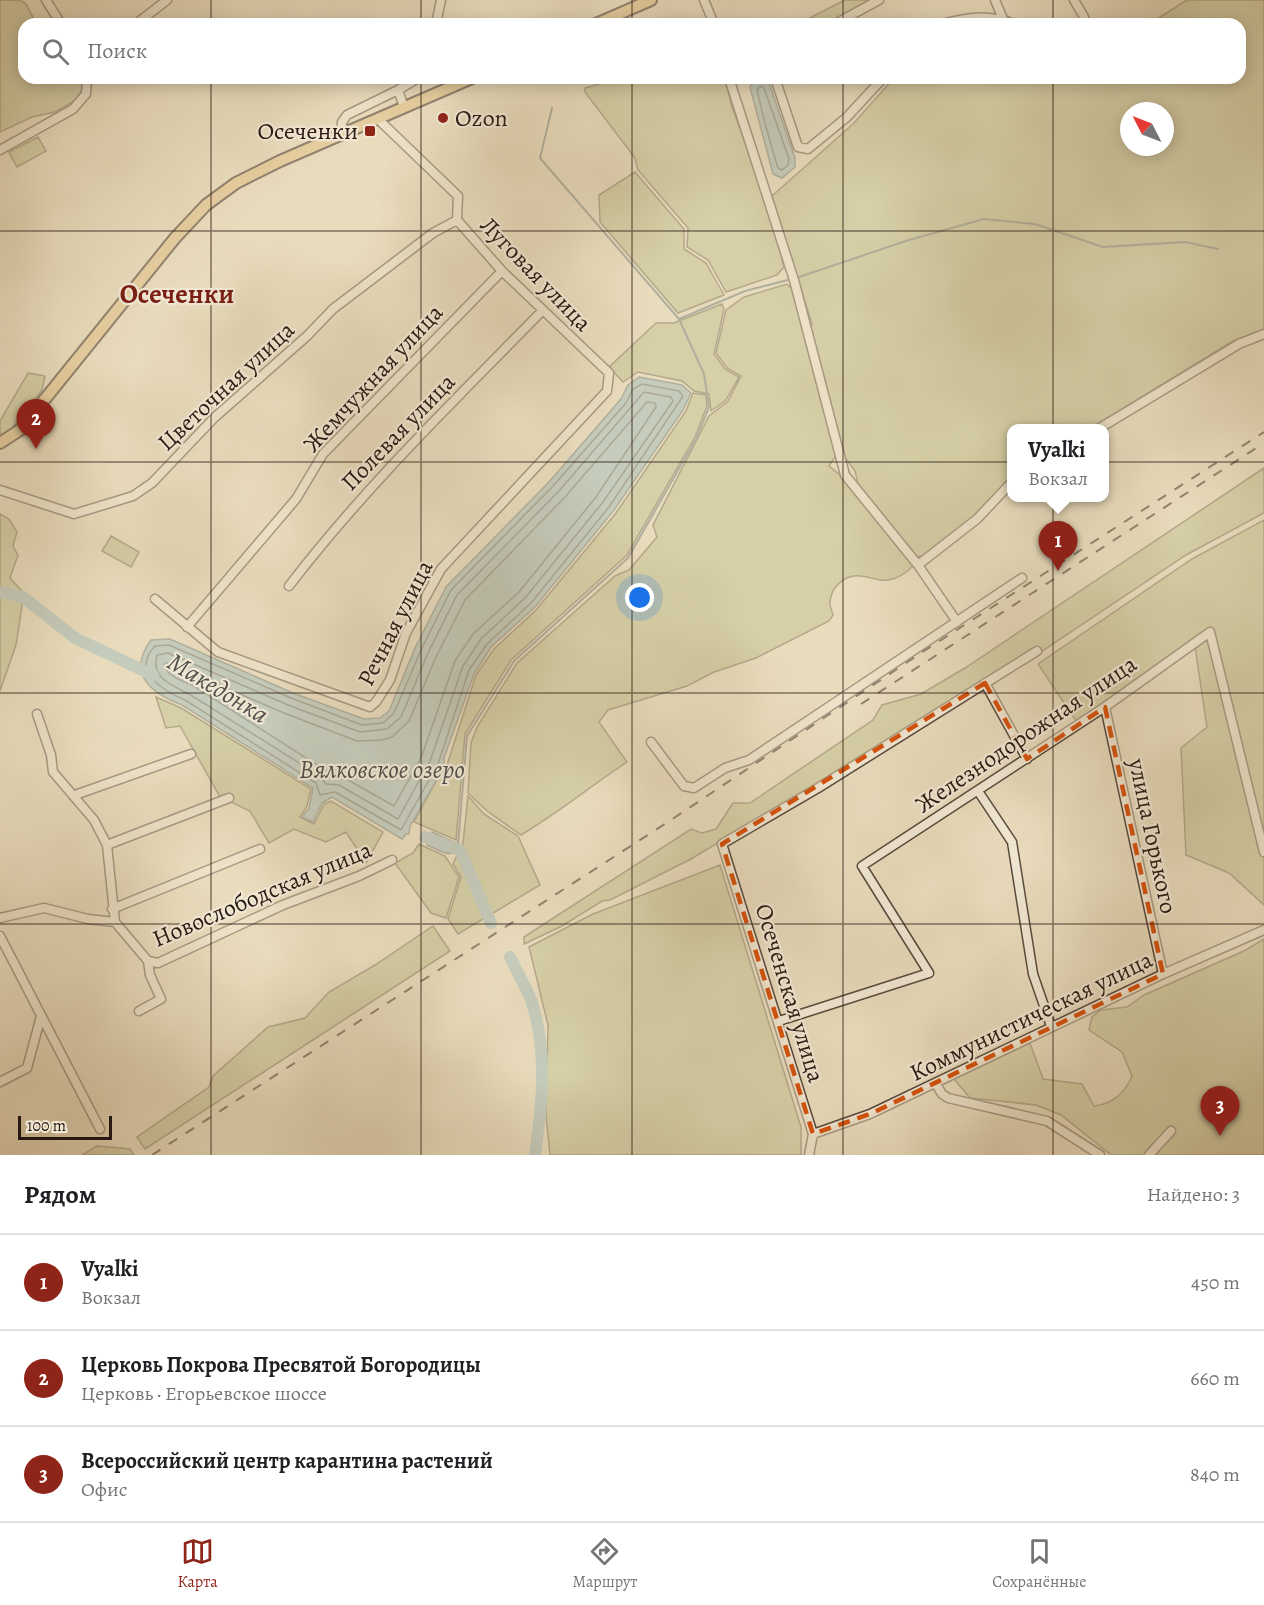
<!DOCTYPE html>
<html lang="ru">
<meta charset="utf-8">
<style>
body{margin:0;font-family:Alegreya,serif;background:#f6f6f6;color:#202124}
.compass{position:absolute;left:1120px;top:102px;width:54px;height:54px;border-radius:50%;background:#fff;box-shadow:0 3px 15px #0003;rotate:312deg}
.scale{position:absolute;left:18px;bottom:15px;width:94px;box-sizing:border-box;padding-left:6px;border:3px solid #281812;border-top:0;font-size:16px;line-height:21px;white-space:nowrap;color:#281812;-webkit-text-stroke:4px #f1e8d4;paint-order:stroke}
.you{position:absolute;left:640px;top:598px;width:21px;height:21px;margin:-15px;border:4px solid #fff;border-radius:50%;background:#1a73e8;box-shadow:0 0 0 9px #1a73e833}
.badge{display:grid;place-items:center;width:39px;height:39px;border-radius:50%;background:#8f2418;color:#fff;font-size:20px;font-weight:700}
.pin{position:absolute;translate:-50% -50px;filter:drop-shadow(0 2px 3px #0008)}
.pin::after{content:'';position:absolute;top:32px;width:21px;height:18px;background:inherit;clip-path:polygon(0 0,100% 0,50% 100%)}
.popup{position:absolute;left:1007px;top:424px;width:102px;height:78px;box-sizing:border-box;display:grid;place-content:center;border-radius:12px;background:#fff;filter:drop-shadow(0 2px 4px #0005);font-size:20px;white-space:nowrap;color:#757577}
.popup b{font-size:22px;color:#202124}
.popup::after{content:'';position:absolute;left:50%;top:100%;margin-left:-12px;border:12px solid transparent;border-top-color:#fff}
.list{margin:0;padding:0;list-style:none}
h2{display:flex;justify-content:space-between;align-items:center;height:78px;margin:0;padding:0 24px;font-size:26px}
h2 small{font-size:20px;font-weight:400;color:#757577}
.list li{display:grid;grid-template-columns:39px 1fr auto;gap:18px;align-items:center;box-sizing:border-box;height:96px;padding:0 24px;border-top:2px solid #e0e0e0}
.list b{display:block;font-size:22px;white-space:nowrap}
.list p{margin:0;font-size:20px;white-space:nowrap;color:#757577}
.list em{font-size:20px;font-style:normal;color:#757577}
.icon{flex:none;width:33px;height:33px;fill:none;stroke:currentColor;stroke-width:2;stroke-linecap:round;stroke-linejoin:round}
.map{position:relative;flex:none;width:1264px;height:1155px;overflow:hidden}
.search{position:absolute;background:#fff;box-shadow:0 3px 15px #0003;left:18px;right:18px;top:18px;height:66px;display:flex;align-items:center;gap:15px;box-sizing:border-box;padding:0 21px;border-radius:18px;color:#757577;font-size:22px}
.sheet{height:366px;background:#fff}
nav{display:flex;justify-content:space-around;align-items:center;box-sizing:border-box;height:84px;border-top:2px solid #e0e0e0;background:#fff;font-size:16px;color:#757577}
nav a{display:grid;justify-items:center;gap:3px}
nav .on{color:#8f2418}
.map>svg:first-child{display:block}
</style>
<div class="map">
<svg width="1264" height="1155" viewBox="0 0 1264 1155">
<rect width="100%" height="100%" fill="#e9dcbd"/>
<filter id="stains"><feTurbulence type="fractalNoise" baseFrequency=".00333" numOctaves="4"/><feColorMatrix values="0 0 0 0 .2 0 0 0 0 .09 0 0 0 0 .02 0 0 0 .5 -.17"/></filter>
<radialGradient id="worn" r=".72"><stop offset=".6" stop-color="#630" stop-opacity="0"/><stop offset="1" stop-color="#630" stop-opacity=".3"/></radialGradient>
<path fill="#bfbe8c" stroke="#746b4f" stroke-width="1.5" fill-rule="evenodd" d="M0,0c33,0 22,1 37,24h-13v54h58v12l-6,10 -21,12 -23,5 -32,15z
M845,0h28l-44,24h-31z
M1187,0h77v329l-31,12 -142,87h-79l-1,50 -37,38 -49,39 -9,2 -58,-73 -3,-13 -11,-15 -34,-123 2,-9 -40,-128 81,-72 41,-46h346v-54h-91zM1129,111h36v36h-36z
M619,78h106l7,29 36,97 16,63 -7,8 -51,17 -18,-32 -21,-13 1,-19 -50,-58 -3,-12 -50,-66v-4z
M38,137l8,14 -29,16 -8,-15z
M635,172l49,57v20l22,14 18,32 -46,18 -78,-91 -1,-27z
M787,284l7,7 43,163 -8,12 16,13 68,87c-6,6 -16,13 -25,14 -10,2 -19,-4 -28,-4 -15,-2 -29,11 -30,26 -1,4 2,8 3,13l-4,6 -73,37 -42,14 -27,14 -79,24 -9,12 28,40c-36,24 -69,51 -106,73l-34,-24 -19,-18 3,-50 6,-16 40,-64 98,-87 14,-6 28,-33 -4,-12 56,-109 19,-15 13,-25 -14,-8 -11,-15 10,-43 18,-13z
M722,304l2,5 -10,45 11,15 14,8 -13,23 -15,11 -2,-17 -15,-3 -12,-10 -44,-9 -15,10 -14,-15 47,-44h18z
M28,373l17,3 -3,14 -42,53v-22z
M693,393l13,2 1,11 -12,31 -68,118 -116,105 -46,74 -9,106 -42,-18 26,-48 6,-6 30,-93 18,-26 42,-39 80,-97 70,-102z
M1264,468v45l-78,42 -199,133 -141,78 -155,93 -81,41 -8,1 -40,25 -38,18v-7l167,-108 11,4 14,-4 17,-26h17l123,-83 9,-15 39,-11 44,-26z
M0,514l9,5 8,13 -4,14 5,9 -8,23 14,15 -8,52 -16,46z
M1264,520v385l-35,-32 -43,-18 -5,-107 26,-21 -13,-87 -118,81 -38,-57 154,-105z
M111,536l28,16 -8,15 -29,-16z
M156,697l25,11 130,81 -4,17 -7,11 14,7 10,-20 7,-3 52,31 -17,31 -20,-31 -20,10 -32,-13 -25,14 -19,-32 -30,-14 -40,-71 -14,2z
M468,796l16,18 34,22 22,49 -82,49 -10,-15 13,-42 -8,-13 10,-21z
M419,844l26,12 14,21 -13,41 -15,-5 -36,-50 18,-10z
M720,865l81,262v28h-251l-4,-40 2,-90 -19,-78 64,-33z
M433,926l17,25 -305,198 -8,-12 72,-50 4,-11 55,-49 37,-9 24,-26 46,-27z
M1264,939v216h-153l-50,-40 -25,-10 -66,-7 -16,-19 76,-36 13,36 39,5 12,22c18,-2 31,-13 38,-30l-10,-24 -33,-22 3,-13 9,-7 26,-3 17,-12 100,-44z
M97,1146l33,3 4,6h-52z"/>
<path fill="#9cb9bb" stroke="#6e7977" stroke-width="1.5" d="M764,79l4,1 27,78v9l-13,11 -9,-4 -23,-87 2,-4z
M639,377l43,8 9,8 -8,17 -69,100 -79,97 -44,40 -17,27 -30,84v9l-34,59 -1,8h-3l-4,5 -70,-42 -10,6 -9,19 -11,-5 7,-9 4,-20 -131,-83c-31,-12 -56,-31 -31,-65l19,-1 123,54 71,26 16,-1 9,-7 26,-63 31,-61 103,-105 72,-83 7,-14z
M432,832l26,12 2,6c-12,8 -21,0 -33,-5v-4l-3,-1 2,-6 4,2z"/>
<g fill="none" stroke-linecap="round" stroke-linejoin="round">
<path stroke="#626866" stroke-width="1.5" d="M761,86l3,2 25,71 -1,6 -6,5 -4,-2c-8,-26 -15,-51 -21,-78z
M642,384l37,7 4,5 -74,111 -78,96 -44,41 -18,26 -31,94 -37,66 -66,-38 -15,3 -4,-12 -131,-83c-21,-9 -55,-28 -30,-54l14,-1 122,53 71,27 21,-2 11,-10 27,-63 30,-60 102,-104 73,-83 7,-14z
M644,392l27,5 2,4 -70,101 -78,96 -44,41 -18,27 -33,95 -32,58 -59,-34 -13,-1 -6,-8 -131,-82c-18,-9 -38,-16 -32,-39l11,-2 120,52 72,27 27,-3 14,-12 27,-64 29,-58 102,-104z
M647,402l8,1 1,4 -60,90 -77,95 -46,42 -18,27 -34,97 -27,48 -51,-29 -12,-3 -137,-88c-11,-5 -27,-9 -30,-22l4,-1 116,50 73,28 25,-1 10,-3 17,-16 27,-64 29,-57 100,-103z"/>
<path stroke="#6e7977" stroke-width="2" d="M799,277l110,-37 75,-21 51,5 68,23 82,-5 33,7
M679,319l66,-28 43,-11
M458,844l9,-108 47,-75 114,-103 68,-119 13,-32 -5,-33 -25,-55 -139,-161 12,-50"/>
<path stroke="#9cb9bb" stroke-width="12" d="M0,592l23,5 52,41 78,37
M425,837l35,13 31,73
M510,957c7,15 17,31 22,46 16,50 10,102 3,152"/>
<g stroke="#58493d" stroke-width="11">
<path id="minor" d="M46,0l15,24
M704,0l10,24
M995,0l8,19
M1074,0l10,17 1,7
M136,24l31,-24
M436,24l5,-24
M835,24l44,-24
M942,24c24,-7 48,-10 72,0
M729,78l65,202 51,195 73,90 39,57
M775,78l23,69 10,2 39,-32 36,-39
M404,107l-6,-17 20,-12
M342,134v-12l5,-7 51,-25
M0,150l73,-41 13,-15 1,-16
M1100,428l139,-84 25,-10
M0,490l74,24 59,-18 19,-13 62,-65 93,-82 26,-27 100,-76 24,-13
M918,565l59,-46 35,-37
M289,586c76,-99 166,-186 253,-275
M155,599l63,53 152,55 6,-5 14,-22 16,-47 35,-64 166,-178 2,-18 -107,-102 -45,-51 1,-24 -80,-77
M187,627l109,-128 27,-45 179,-183
M985,683l42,76
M1105,707l58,267
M37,714l14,41 2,17 41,48 13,25 8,77
M651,742l33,44 10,2 31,-20 24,-8 273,-182
M978,791l34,51 21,132 18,52
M75,795l116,-41
M107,845l122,-47
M112,909l148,-60
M0,918l44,-10 44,11 27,3 33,39
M0,936l100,193
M148,961l10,2 125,-58 76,-29 33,-16
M139,1011l22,-12 -11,-24 -2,-14
M779,1021l150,-48 -67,-107 243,-159 105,-75 54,220
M0,1082l27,-14 14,-52
M936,1084l6,10 6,4 99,23 53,34
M813,1134l57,-20 293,-140 101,-44
M809,1155l4,-21 -91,-290 96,-56 219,-137
M1149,1155l22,-24"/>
</g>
<g stroke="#281812" stroke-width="14">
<path id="major" d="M596,24l55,-24
M0,443l20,-13 155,-192 31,-33 30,-22 44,-22 192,-83"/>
</g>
<use href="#minor" stroke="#f1e8d4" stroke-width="8"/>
<use href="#major" stroke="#e4be7e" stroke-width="10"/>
<path stroke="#281812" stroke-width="2" stroke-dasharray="10 10" stroke-linecap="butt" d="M861,704l403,-261
M152,1155l519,-335 253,-169 340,-219"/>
</g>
<path d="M0 0H1264V1155H0ZM985,683l42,76 78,-52 58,267 -293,140 -57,20 -91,-290z" fill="#e9dcbd" fill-opacity=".55" fill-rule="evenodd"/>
<path fill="none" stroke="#d5520d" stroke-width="4.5" stroke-dasharray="12 8" stroke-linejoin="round" d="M985,683l42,76 78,-52 58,267 -293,140 -57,20 -91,-290z"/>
<path fill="none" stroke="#281812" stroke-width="1.5" stroke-opacity="0.55" d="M211,0v24M421,0v24M632,0v24M843,0v24M1053,0v24M211,78v1077M421,78v1077M632,78v1077M843,78v1077M1053,78v1077M0,231h1264M0,462h1264M0,693h1264M0,924h1264"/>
<g fill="#8f2418" stroke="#f1e8d4" stroke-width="2">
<circle cx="443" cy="118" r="6"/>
<rect x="364" y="125" width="12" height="12" rx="3"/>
</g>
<g text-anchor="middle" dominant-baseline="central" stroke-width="4.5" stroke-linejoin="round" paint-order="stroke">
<g font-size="24" fill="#281812" stroke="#f1e8d4" text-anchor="start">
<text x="455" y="118">Ozon</text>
<text x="358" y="131" text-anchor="end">Осеченки</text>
</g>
<g font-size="24" fill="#281812" stroke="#f1e8d4">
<text transform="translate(536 274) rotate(46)">Луговая улица</text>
<text transform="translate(373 378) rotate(-47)">Жемчужная улица</text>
<text transform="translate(226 386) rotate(-43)">Цветочная улица</text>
<text transform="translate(398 432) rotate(-46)">Полевая улица</text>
<text transform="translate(395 623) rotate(-63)">Речная улица</text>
<text transform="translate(1026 734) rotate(-34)">Железнодорожная улица</text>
<text transform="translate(1153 836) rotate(78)">улица Горького</text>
<text transform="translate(262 894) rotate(-23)">Новослободская улица</text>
<text transform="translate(790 993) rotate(73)">Осеченская улица</text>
<text transform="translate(1031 1016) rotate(-26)">Коммунистическая улица</text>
</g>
<g font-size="26" font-style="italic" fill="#51504d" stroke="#f1e8d4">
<text transform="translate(218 688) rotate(31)">Македонка</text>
<text x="382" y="769">Вялковское озеро</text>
</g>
<g font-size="27" font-weight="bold" fill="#7a1f14" stroke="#f1e8d4">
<text x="177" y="294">Осеченки</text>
</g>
</g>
<rect width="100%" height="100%" filter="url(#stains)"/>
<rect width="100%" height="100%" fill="url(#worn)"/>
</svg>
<svg class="compass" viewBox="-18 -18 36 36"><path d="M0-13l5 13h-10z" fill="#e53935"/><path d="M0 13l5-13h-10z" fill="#757577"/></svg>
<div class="scale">100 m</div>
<div class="you"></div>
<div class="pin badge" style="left:1058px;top:571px">1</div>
<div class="popup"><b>Vyalki</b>Вокзал</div>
<div class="pin badge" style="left:36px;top:449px">2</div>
<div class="pin badge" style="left:1220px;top:1136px">3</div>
<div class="search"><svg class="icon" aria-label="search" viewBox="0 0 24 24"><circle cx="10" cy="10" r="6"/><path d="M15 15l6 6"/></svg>Поиск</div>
</div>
<section class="sheet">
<h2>Рядом<small>Найдено: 3</small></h2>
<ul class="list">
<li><span class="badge">1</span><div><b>Vyalki</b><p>Вокзал</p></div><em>450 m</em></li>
<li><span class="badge">2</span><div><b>Церковь Покрова Пресвятой Богородицы</b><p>Церковь · Егорьевское шоссе</p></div><em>660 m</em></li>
<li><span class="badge">3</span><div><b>Всероссийский центр карантина растений</b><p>Офис</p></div><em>840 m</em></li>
</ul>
</section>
<nav>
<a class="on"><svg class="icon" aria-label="map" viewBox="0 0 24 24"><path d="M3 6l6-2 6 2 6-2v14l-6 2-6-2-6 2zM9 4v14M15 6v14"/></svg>Карта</a>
<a><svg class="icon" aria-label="directions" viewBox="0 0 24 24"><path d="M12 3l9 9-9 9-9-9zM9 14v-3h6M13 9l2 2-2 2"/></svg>Маршрут</a>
<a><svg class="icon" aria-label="saved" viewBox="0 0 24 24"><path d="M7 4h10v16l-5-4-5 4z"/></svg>Сохранённые</a>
</nav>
